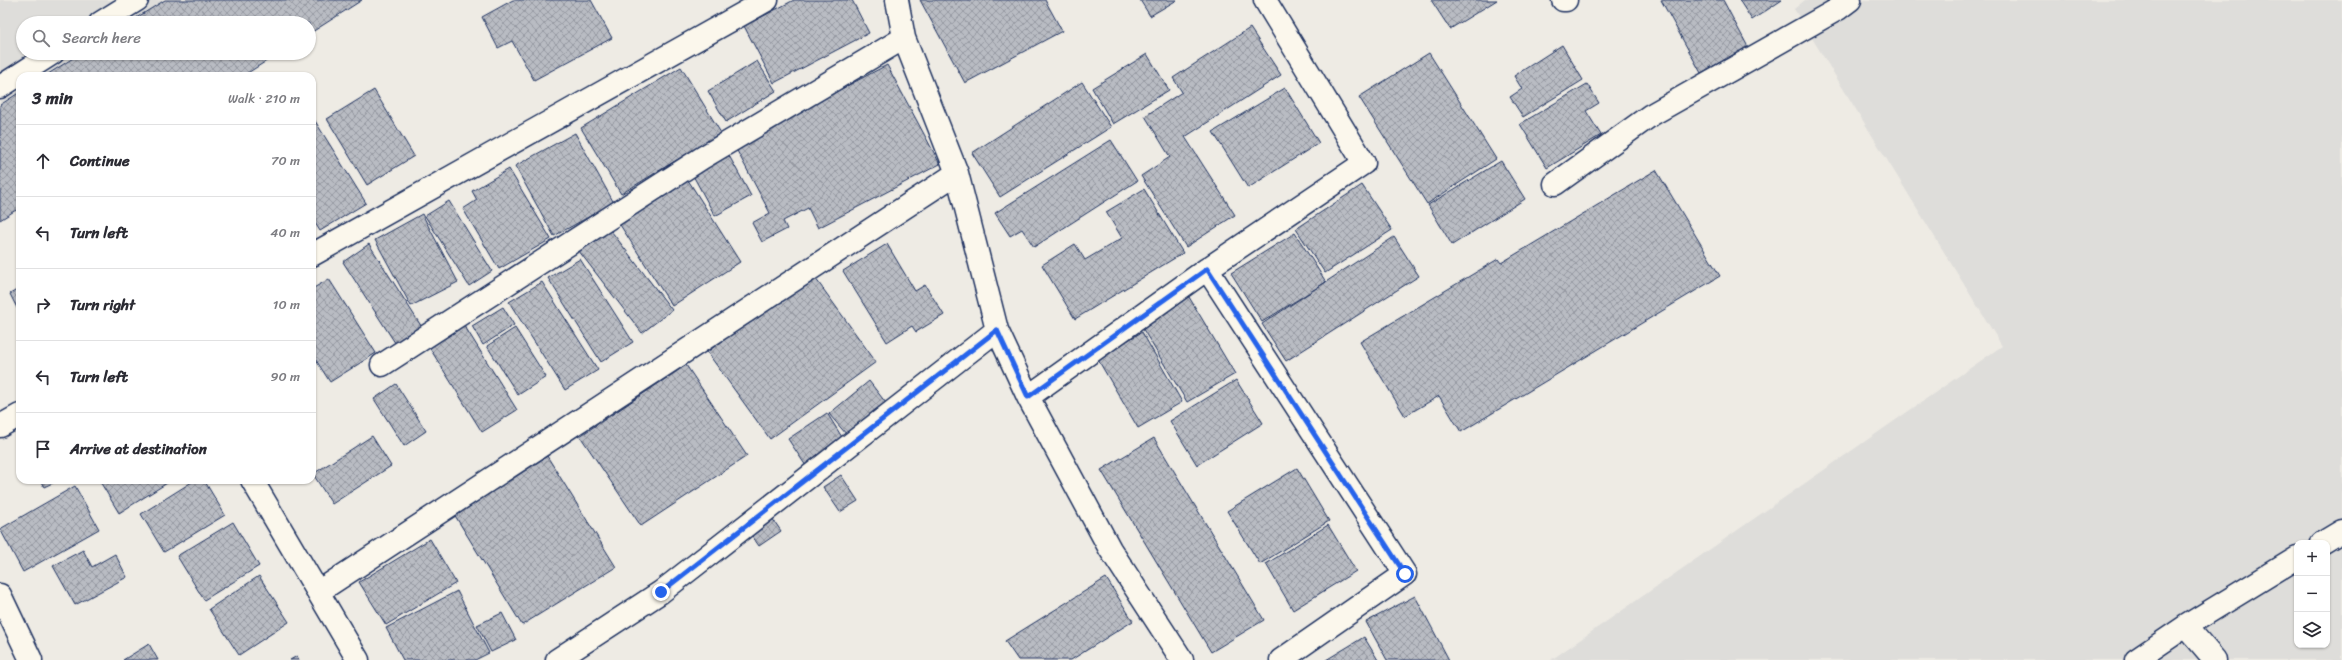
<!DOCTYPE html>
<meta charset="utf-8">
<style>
body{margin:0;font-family:Sriracha,sans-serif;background:#f7f7f7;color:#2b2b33}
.controls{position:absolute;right:12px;bottom:12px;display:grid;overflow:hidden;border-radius:8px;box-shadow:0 1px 3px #0004}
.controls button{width:36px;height:36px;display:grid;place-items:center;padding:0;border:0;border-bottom:1px solid #e1e1e2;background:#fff;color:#2b2b33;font:20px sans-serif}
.stop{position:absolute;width:12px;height:12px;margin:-9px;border:3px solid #2563eb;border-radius:50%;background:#fff}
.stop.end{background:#2563eb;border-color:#fff;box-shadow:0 1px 4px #0008}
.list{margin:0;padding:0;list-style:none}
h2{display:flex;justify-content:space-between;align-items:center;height:52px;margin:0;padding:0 16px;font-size:17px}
h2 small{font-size:13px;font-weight:400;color:#7c7c81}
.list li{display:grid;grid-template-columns:26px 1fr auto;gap:12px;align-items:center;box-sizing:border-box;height:72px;padding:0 16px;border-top:1px solid #e1e1e2}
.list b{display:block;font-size:15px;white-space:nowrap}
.list em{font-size:13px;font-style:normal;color:#7c7c81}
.icon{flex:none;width:22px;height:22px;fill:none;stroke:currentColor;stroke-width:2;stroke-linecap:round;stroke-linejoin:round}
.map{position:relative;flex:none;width:2342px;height:660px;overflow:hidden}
.search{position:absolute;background:#fff;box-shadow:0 1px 3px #0004;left:16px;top:16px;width:300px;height:44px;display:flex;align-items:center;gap:10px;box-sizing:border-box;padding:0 14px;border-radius:22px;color:#7c7c81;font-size:15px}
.panel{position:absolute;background:#fff;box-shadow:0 1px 3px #0004;left:16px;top:72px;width:300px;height:412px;border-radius:12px}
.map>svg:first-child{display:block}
</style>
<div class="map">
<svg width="2342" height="660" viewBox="0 0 2342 660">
<defs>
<pattern id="building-cross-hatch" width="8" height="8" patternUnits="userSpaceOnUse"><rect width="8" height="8" fill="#b9bcc3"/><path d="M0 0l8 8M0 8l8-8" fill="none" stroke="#9699a2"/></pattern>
</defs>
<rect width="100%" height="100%" fill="#eeebe4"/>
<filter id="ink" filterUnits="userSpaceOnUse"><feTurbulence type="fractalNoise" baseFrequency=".025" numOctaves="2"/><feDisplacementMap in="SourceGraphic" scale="8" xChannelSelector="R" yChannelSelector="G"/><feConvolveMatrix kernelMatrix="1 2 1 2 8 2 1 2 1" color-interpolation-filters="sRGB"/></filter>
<g filter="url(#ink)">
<path fill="#deddda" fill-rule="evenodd" d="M0,0h237l-38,23h-176v30h127l-38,23h-92v56l-20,12z
M1805,0h537v660h-791l451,-314 -208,-337zM2297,543h30v102h-30z"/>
<path fill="url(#building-cross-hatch)" stroke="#1b2f5e" d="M165,0h197l-53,34v-11h-181z
M513,0h78l21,38 -78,42 -22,-39 -14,7 -16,-31z
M794,0h58l17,33 -95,50 -30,-57z
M920,0h125l17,31 -97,52z
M1140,0h37l-27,16z
M1431,0h66l-47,29z
M1661,0h62l25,47 -47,26z
M1739,0h43l-30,20z
M1250,28l31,47 -96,62 50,78 -49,32 -45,-71 29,-19 -25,-41 37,-24 -9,-14z
M1562,45l21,35 -60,37 -13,-20 12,-8 -8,-13z
M81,53h198l-36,23h-198z
M1429,53l67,106 -69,45 -68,-107z
M1147,54l22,36 -56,34 -21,-36z
M757,61l19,30 -50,31 -18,-31z
M887,65l53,99 -122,64 -10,-20 -25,13 4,8 -25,13 -10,-19 18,-10 -36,-68z
M681,67l40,66 -100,61 -40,-66z
M1082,82l29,45 -111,70 -28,-44z
M1587,84l12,19 -13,8 15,24 -54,33 -27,-44z
M1285,88l34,55 -71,45 -35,-56z
M374,90l40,66 -47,29 -40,-66z
M20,92v124l-4,-6 -16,10v-115z
M312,116l54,87 -46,28 -8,-13z
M575,133l39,70 -60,33 -39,-70z
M1111,140l26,41 -103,66 -12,-18 -12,7 -15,-23z
M726,150l25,46 -36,20 -25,-46z
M1501,161l24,38 -73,46 -24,-40z
M509,169l42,70 -52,30 -36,-60 14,-9 -5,-9z
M1656,170l64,106 -259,156 -22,-36 -34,20 -45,-74 138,-83 3,4z
M688,180l52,82 -68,44 -57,-89z
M1362,185l30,45 -67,43 -29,-44z
M1144,189l39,64 -108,66 -33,-54 33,-21 10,16 37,-22 -16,-26z
M449,201l43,70 -23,15 -44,-70z
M422,214l36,68 -47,24 -36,-66z
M605,223l67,87 -30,23 -67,-87z
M1295,233l31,49 -64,40 -31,-49z
M1394,237l25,39 -133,85 -24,-37z
M369,244l56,88 -26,17 -56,-87z
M887,244l28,47 10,-6 19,30 -28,17 -4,-6 -25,16 -44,-71z
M580,259l53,83 -32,20 -53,-84z
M813,275l63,87 -106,77 -63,-87z
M329,279l47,74 -46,29 -18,-28v-65z
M542,282l56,88 -33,20 -56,-88z
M20,288v26l-10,-20z
M1186,292l49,82 -48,28 -49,-81z
M503,307l11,18 -31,20 -11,-19z
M464,325l53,85 -35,22 -53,-85z
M515,328l31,49 -28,18 -31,-49z
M1142,332l40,70 -44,26 -41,-70z
M686,365l61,91 -106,70 -61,-90z
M1236,380l27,43 -66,42 -27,-44z
M869,381l17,22 -39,32 -18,-21z
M396,384l30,47 -22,15 -30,-47z
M827,413l18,29 -39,24 -18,-27z
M372,436l19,30 -59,38 -19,-30z
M1154,438l110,182 -53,32 -110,-182z
M547,456l69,111 -94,58 -68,-111z
M1297,468l32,53 -69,43 -33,-53z
M841,475l17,26 -18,11 -17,-25z
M40,480h19l-15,7z
M99,480h73l-53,33z
M195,480h9l21,35 -61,37 -23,-38z
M75,486l24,43 -76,43 -23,-43z
M770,515l11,16 -22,15 -11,-16z
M233,522l26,44 -55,34 -27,-44z
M1328,525l28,46 -63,39 -27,-46z
M430,539l26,44 -70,42 -27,-43z
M83,550l9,17 23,-13 12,23 -52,28 -22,-39z
M259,576l30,46 -50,33 -30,-46z
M1106,578l27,43 -62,39h-53l-13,-19z
M457,591l32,62 -14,7h-72l-17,-32z
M1415,596l34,64h-62l-21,-38z
M502,613l14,27 -25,12 -14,-27z
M1364,637l14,23h-52z
M149,644l9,16h-35z
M297,656l2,4h-9z"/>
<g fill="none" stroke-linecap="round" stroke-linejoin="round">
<g stroke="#1b2f5e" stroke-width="25">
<path id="minor" d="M1563,0h3
M100,23l37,-23
M0,87l53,-34
M1555,184l96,-69 187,-106 12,-9
M312,255l455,-255
M1207,269l198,305 -124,86
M997,330l31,67 179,-128 157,-106 -99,-163
M382,365l320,-207 202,-120
M1028,397l82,152 72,111
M0,426l20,-11
M252,480l106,180
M2322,543l20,-12
M318,592l639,-419
M557,660l104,-68 336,-262 -40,-157 -53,-135 -7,-38
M2136,660l50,-34
M2215,660l-29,-34 111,-68"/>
</g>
<g stroke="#1b2f5e" stroke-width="25">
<path id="tertiary" d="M0,595l31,65"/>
</g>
<use href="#minor" stroke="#fbf7ec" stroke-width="22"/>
<use href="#tertiary" stroke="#fbf7ec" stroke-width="22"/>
</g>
</g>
<g fill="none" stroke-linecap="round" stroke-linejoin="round" filter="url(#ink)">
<path stroke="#2563eb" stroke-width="5" d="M661,592l336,-262 31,67 179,-128 198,305"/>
</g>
</svg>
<div class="controls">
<button>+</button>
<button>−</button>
<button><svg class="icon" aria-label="layers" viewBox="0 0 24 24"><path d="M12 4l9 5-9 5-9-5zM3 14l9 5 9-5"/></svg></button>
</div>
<div class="stop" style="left:1405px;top:574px"></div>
<div class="stop end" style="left:661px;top:592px"></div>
<div class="search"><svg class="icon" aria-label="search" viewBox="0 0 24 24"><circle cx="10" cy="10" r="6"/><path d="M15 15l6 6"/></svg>Search here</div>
<section class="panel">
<h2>3 min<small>Walk · 210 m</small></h2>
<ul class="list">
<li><svg class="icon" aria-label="ahead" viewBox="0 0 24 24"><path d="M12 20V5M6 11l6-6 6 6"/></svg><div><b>Continue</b></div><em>70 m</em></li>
<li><svg class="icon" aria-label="left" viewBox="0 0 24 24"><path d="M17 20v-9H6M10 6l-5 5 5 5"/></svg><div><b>Turn left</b></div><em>40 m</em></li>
<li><svg class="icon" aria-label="right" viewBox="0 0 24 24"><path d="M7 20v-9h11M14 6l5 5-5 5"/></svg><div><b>Turn right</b></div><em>10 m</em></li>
<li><svg class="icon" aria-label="left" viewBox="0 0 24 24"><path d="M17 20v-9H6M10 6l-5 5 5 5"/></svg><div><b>Turn left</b></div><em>90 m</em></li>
<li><svg class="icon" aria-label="arrive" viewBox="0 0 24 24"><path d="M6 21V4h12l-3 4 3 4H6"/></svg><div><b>Arrive at destination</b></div></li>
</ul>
</section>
</div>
